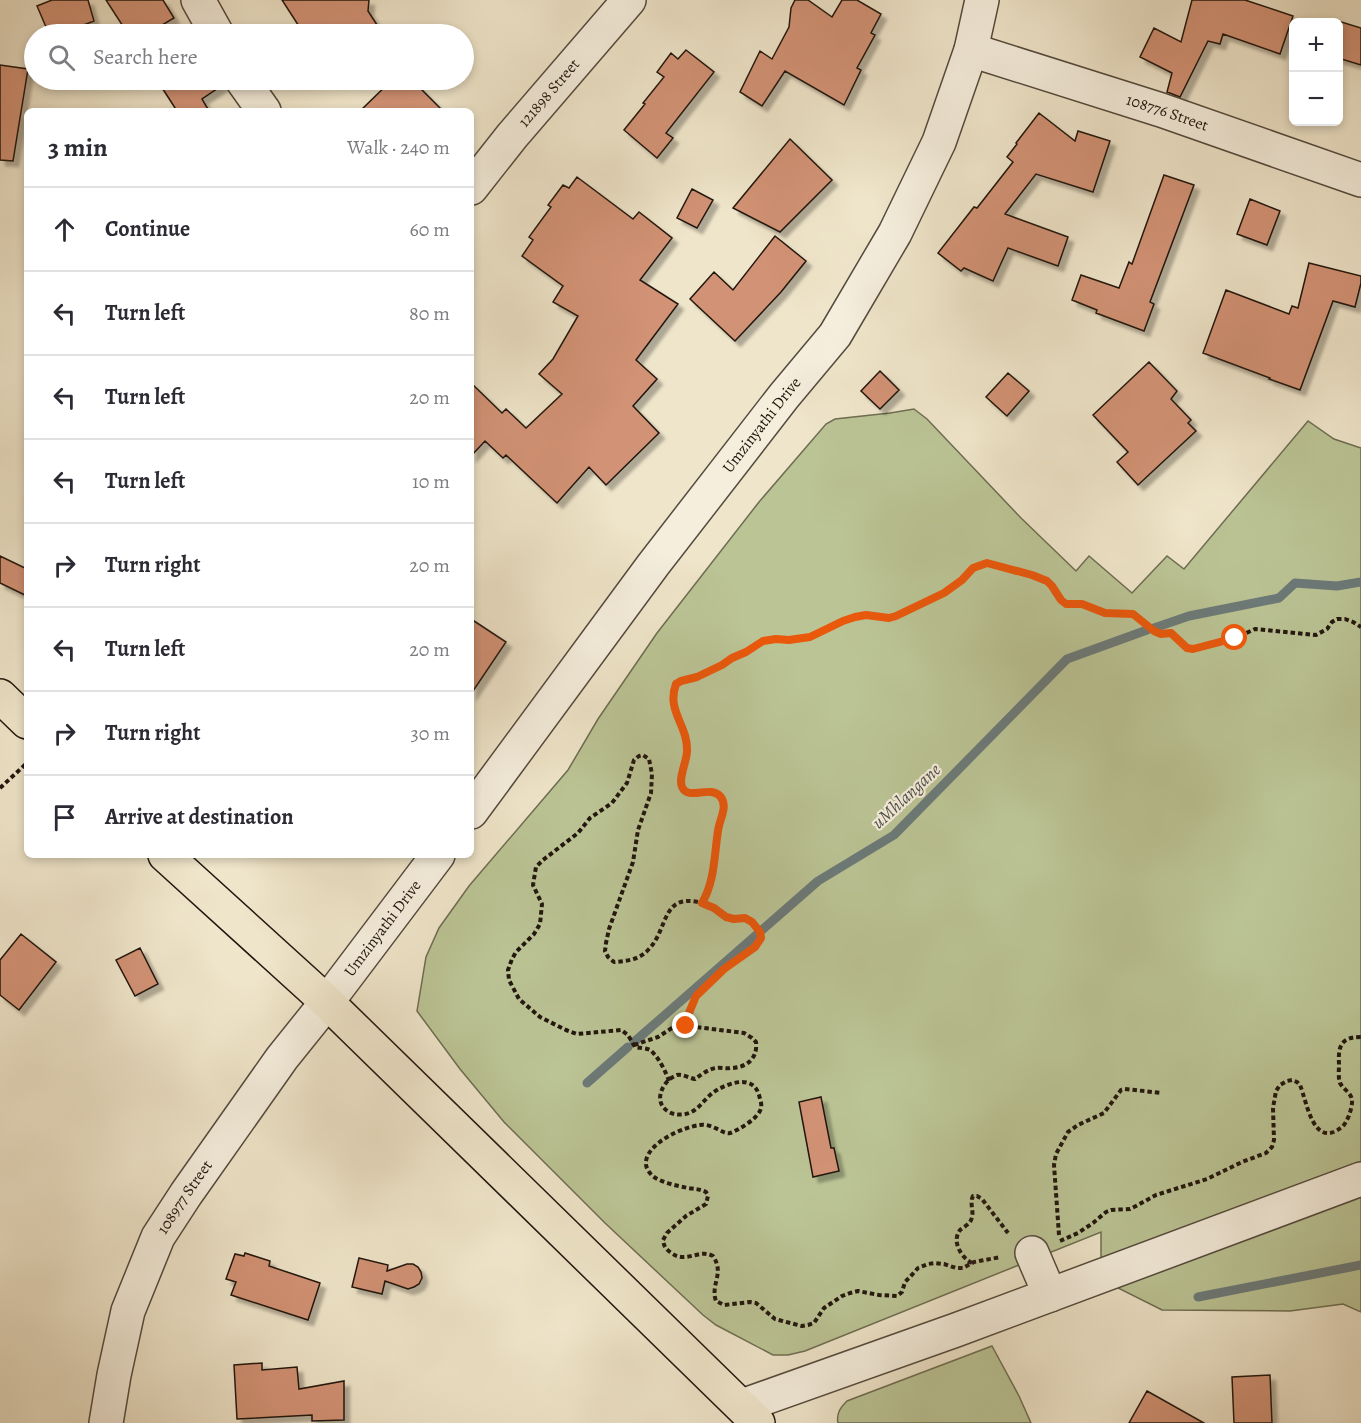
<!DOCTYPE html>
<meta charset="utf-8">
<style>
body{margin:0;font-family:Alegreya,serif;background:#f2f2f3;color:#2b2b33}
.controls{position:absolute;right:18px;top:18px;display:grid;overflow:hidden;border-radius:9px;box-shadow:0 3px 9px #0003}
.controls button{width:54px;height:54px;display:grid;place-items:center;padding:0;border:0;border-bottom:2px solid #e1e1e2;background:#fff;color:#2b2b33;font:30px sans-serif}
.stop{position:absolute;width:18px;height:18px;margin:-14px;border:4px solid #ea580c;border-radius:50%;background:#fff}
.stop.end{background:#ea580c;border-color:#fff;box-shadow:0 2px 6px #0008}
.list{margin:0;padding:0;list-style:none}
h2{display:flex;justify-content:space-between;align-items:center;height:78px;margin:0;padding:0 24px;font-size:26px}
h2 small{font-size:20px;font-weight:400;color:#7c7c81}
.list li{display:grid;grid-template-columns:39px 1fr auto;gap:18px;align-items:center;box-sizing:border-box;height:84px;padding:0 24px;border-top:2px solid #e1e1e2}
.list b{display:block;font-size:22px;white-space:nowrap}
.list em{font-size:20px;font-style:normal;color:#7c7c81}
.icon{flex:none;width:33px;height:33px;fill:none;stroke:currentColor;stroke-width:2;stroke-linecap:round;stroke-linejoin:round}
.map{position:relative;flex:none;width:1361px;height:1423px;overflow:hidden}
.search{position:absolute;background:#fff;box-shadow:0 3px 9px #0003;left:24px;top:24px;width:450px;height:66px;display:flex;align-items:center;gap:15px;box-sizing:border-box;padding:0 21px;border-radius:33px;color:#7c7c81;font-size:22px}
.panel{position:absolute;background:#fff;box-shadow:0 3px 9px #0003;left:24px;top:108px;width:450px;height:750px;border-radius:9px}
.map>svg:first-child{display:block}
</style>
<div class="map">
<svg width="1361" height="1423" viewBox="0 0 1361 1423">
<defs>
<filter id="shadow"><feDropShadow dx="5.5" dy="5.5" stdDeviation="1.5" flood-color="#0004"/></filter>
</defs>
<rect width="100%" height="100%" fill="#efe5ca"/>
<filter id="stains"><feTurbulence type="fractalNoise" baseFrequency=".00333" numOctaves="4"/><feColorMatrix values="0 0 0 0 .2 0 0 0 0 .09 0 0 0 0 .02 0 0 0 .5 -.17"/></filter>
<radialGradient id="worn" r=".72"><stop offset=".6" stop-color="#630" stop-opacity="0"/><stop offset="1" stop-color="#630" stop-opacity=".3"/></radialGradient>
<path fill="#bbc495" stroke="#6e6d52" stroke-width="1.5" d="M914,409l13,10 94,99 55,53 13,-15 43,37 35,-37 17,13 124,-148 26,18 27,9v864l-18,-8 -53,7 -128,-1 -44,-22 -17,-30v-26l-296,119 -17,4h-15l-57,-30 -13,-10 -98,-92 -101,-101 -44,-53 -43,-58 9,-54 13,-29 30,-42 99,-116 30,-51 59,-86 102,-131 67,-78 9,-5 55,-6z
M992,1346l27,50 12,27h-193c-2,-10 3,-16 9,-22z"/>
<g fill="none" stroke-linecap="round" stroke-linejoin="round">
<path stroke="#6c7a79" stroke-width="9" d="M1154,628l35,-12 90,-18 16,-15 42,3 24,-4
M634,1042l184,-161 76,-46 173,-176 80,-29
M587,1083l41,-36
M1198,1297l163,-32"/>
</g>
<path fill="#d29274" stroke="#21160e" stroke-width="1.5" filter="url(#shadow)" d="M52,0h36l6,21 -34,13h-11l-12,-28z
M106,0h57l11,18 -27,16h-19z
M282,0h87l-1,11 15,23h-79z
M795,0h13l24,17 10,-17h15l24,14 -10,19 4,2 -18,33 4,2 -17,35 -59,-34 -23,35 -22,-14 20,-41 12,8 17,-32 2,-19z
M1192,0h53l48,16 -13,38 -57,-20 -3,10 -12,-3 -28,56 -13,-5 5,-19 -32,-16 14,-29 27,14z
M1338,21l23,7v37l-23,-7z
M686,50l28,22 -48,61 7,5 -16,20 -33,-28 21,-26 -2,-1 21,-26 -7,-5 14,-19 7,6z
M0,65l28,4 -15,92 -13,-1z
M157,80h67v4l-22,15 7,12h-32z
M392,80h20l31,31h-83z
M1039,113l36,28 3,-10 32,10 -17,51 -57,-18 -31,40 63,23 -10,29 -50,-18 -15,33 -29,-13 -3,3 -23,-18 36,-46 3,1 36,-46 -6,-5 10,-13 -1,-1z
M790,139l42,41 -52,52 -47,-24z
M1164,175l30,10 -44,117 4,2 -10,27 -48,-18 1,-3 -25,-10 9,-25 38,13 10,-26 3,2z
M577,177l56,42 6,-7 33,26 -32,42 38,24 -42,56 21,19 -24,27 26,27 -53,52 -17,-18 -32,36 -51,-48 -3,3 -18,-17 -14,15v-73l31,30 4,-4 20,19 36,-34 -23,-20 14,-15 25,-43 -25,-14 10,-16 -41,-30 11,-16 -4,-3 22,-30 -3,-2 15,-20 6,3z
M692,189l21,11 -16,28 -20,-10z
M1250,199l30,12 -13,34 -30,-11z
M775,236l31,25 -25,31 -46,49 -45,-42 24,-27 19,18z
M1309,263l52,13v7l-6,24 -22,-6 -33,89 -31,-11 1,-1 -67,-25 23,-63 63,24 3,-8 6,2z
M1149,362l28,29 -6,8 20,21 -3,3 8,8 -58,54 -21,-23 11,-10 -35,-37z
M880,371l19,19 -19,19 -19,-18z
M1008,373l21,18 -22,25 -21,-19z
M0,556l27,13v27l-27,-13z
M471,619l35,23 -35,52z
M21,934l35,28 -37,48 -19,-15v-35z
M140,948l18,36 -23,12 -19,-36z
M821,1097l10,51h3l5,23 -26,6 -14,-75z
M245,1253l25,8 -1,5 51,17 -12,37 -77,-25 5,-13 -10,-3 9,-25 9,2z
M359,1258l29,7 -1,6 20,-7h6l5,3 3,5 1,6 -3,6 -5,3 -6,2 -23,-8 -3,13 -30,-7z
M262,1363v7l35,-3 2,22 45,-8v39l-32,1v-6l-75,4 -3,-54z
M1270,1375l2,48h-38l-2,-46z
M1147,1391l57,32h-75z"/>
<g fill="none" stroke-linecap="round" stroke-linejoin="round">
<g stroke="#544a3d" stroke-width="36">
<g id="minor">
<path d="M198,0l19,34"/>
<path id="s1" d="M971,50l190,60 200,70"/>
<path d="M242,80l22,31"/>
<path id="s2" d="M471,188l41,-52 117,-136"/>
<path id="s3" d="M471,812l182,-247 131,-169 51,-61 60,-102 44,-91 32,-92 11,-50"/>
<path d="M1032,1253l18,42"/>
<path d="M742,1406l214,-76 405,-151"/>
<path id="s4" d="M106,1423l8,-48 14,-64 30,-74 28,-43 96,-136 45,-56 111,-147"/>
</g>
</g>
<g stroke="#21160e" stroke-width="36">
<path id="major" d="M0,696l27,26
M165,855l162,147 431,421"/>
</g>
<path stroke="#21160e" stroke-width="4" stroke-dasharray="4.5 3" stroke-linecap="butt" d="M0,788l27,-25
M684,1025l12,-29 29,-27 30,-22 6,-10 -1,-5 -8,-10 -7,-4 -11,1 -8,-2 -12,-9 -12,-5
M634,1045l24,-8 14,-9 8,-3 64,8 8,5 4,4c2,17 -10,26 -26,26 -5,1 -10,-1 -14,0 -8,1 -15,7 -21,11 -6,-1 -12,-5 -18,-4 -12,4 -23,22 -13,33 6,7 17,8 25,5 11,-4 17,-17 28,-23 14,-8 36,-15 42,5 1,4 3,9 2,13 -2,10 -22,22 -31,25 -7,2 -17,-10 -30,-8 -17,2 -51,17 -54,36 -1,6 3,12 8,16 9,6 24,9 34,11 7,1 12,1 18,4l2,4 -2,8 -20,12 -19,17 -4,7c1,6 2,8 7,12 16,13 28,-4 43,4 12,18 -3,28 3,45l8,4 26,-3 6,1 19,16 27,7 6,-1 6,-2 10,-15 18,-12 8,-3 8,-2 21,4 18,1 5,-4 3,-10 4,-4 9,-10 10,-4 7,-1 9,1 12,4h7l11,-6 27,-5
M669,1081c-3,-9 -11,-25 -19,-31 -4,-2 -10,-2 -15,-3l-7,-12 -7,-5 -44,4 -11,-4 -26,-13 -21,-18 -10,-19 -1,-10 4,-11 4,-7 18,-18 6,-10 2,-20 -9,-19 3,-18 7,-7 35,-27 12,-15 22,-15 15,-20 7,-23 5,-4 4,-1 6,4 3,15 -1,19 -13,37 -5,32 -24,67 -3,14 -1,8 3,6 6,5c13,-1 25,-2 35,-13 20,-21 12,-57 53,-46 13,-22 12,-47 16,-72 1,-11 11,-25 2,-35 -10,-11 -32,5 -38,-9 -4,-8 5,-26 5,-36 1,-25 -21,-40 -11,-67l5,-3 16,-4 25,-12 10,-7 14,-6 17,-11 13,-2 13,1 22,-3 44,-20 11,-2 23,3 7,-2 48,-23 18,-13 11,-12 14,-5 44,12 16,6 5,6 9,13 5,4h16l23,9 28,1 21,17 7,3 10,-1 16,15 6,1 42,-11 20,-9 61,6 11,-6 5,-7 5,-3h8l8,3 8,5
M1059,1235l-5,-70 2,-11 12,-22 10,-7 26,-12 17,-23 4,-1 37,4
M1060,1241l18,-8 15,-10 13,-11 5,-2 19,-1 6,-3 20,-11 51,-16 35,-17 24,-9 6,-6 2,-7 -1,-32 3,-17 4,-6 7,-4 5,-1 5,2 3,3c7,17 13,65 42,42 5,-4 10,-18 10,-25 1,-8 -9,-13 -12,-19 -2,-6 -1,-13 -1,-19 -1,-18 2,-27 22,-27
M972,1263c-10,-5 -21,-21 -12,-33 3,-3 9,-5 11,-10 4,-8 -2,-16 2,-24h4l5,3 26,34"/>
<use href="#minor" stroke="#f5eedd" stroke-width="33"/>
<use href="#major" stroke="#efe5ca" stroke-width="33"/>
</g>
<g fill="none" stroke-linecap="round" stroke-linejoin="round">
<path stroke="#ea580c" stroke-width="8" d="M686,1026l-2,-1 12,-29 28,-27 31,-22 6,-9 -1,-6 -8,-10 -7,-4 -11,1 -8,-2 -12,-9 -12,-5c13,-22 12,-47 16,-72 1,-11 11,-25 2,-35 -10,-11 -32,5 -38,-9 -4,-9 5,-26 5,-36 1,-26 -21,-40 -11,-67l5,-3 16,-4 25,-12 10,-7 14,-6 17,-11 13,-2 13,1 21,-3 33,-16 12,-4 11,-2 23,3 7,-2 48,-23 18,-13 11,-12 14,-5 45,12 15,6 5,5 9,14 5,4h16l23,9 28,1 21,17 7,3 10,-1 16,15 6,1 42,-11"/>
</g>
<g text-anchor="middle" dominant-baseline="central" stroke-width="4.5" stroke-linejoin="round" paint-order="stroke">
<g font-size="16" fill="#21160e" stroke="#f5eedd">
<text stroke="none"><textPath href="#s2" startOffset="123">121898 Street</textPath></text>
<text stroke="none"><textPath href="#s1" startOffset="206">108776 Street</textPath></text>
<text stroke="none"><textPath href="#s3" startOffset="484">Umzinyathi Drive</textPath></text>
<text stroke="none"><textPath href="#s4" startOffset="576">Umzinyathi Drive</textPath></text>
<text stroke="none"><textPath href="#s4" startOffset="242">108977 Street</textPath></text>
</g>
<g font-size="18" font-style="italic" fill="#4d504c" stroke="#f5eedd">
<text transform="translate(906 796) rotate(-43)">uMhlangane</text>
</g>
</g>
<rect width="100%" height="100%" filter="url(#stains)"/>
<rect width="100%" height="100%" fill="url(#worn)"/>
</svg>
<div class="controls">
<button>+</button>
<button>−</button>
</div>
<div class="stop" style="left:1235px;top:638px"></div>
<div class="stop end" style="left:686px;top:1026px"></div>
<div class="search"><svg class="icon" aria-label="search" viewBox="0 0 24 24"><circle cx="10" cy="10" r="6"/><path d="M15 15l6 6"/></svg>Search here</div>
<section class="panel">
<h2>3 min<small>Walk · 240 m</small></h2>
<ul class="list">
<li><svg class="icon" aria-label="ahead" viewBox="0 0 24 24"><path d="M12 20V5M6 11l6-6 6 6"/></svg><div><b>Continue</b></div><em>60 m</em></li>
<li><svg class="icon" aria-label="left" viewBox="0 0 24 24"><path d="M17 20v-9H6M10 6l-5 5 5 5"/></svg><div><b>Turn left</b></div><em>80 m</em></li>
<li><svg class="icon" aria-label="left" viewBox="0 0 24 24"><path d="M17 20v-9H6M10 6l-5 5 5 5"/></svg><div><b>Turn left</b></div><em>20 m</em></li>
<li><svg class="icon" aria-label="left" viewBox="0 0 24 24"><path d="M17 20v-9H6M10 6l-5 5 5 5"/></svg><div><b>Turn left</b></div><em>10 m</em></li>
<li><svg class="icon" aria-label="right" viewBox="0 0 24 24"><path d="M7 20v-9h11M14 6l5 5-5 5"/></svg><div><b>Turn right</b></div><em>20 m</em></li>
<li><svg class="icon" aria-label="left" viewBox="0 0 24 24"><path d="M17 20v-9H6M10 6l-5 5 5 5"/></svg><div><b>Turn left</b></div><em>20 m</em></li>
<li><svg class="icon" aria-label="right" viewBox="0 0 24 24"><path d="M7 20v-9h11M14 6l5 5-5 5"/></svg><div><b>Turn right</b></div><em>30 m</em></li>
<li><svg class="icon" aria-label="arrive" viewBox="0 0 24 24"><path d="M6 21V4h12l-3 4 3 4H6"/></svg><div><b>Arrive at destination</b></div></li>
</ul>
</section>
</div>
